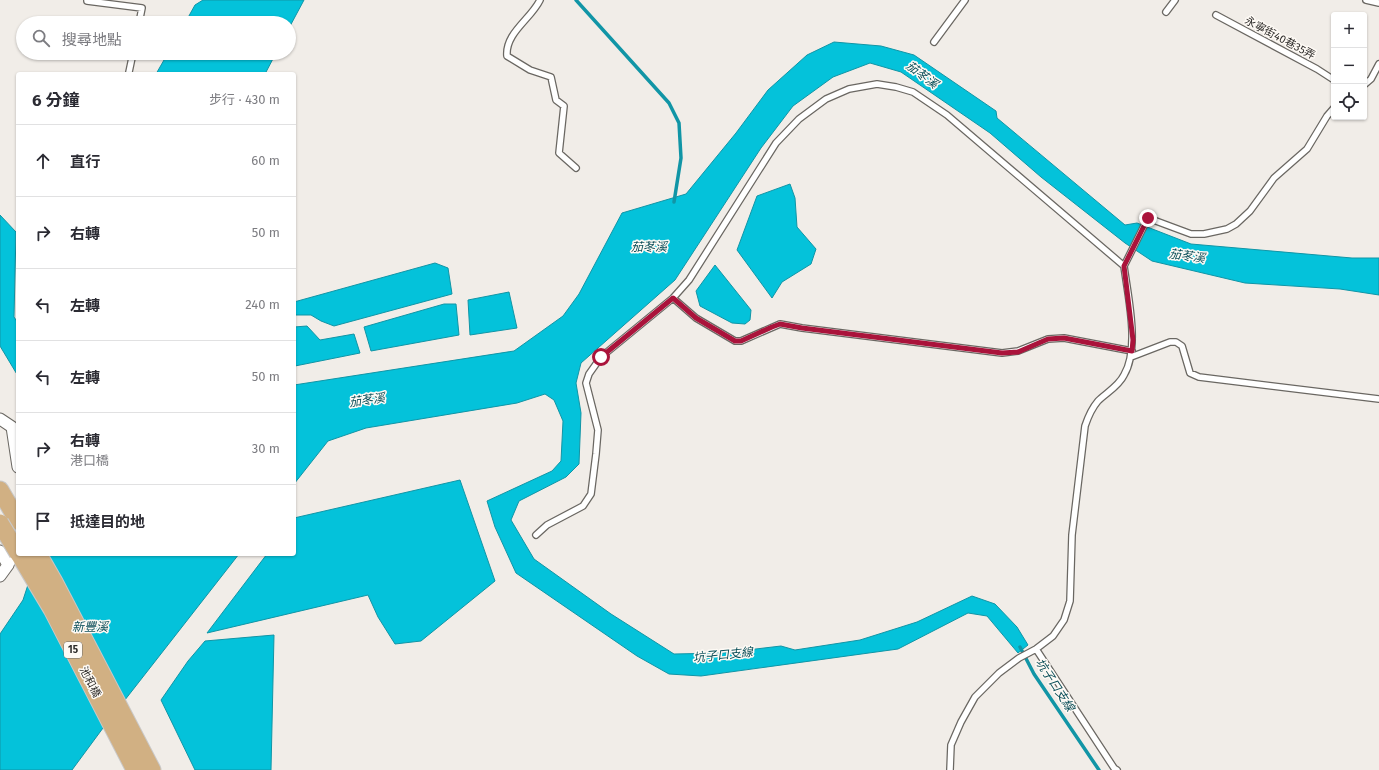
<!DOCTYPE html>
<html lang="zh-TW">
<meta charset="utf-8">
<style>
body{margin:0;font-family:"Fira Sans","Noto Sans TC",sans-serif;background:#f7f7f7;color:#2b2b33}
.controls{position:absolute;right:12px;top:12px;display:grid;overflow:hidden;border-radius:4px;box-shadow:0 1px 3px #0004}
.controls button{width:36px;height:36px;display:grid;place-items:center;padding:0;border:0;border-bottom:1px solid #e1e1e2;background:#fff;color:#2b2b33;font:20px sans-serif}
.stop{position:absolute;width:12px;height:12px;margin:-9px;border:3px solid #aa133b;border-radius:50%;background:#fff}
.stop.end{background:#aa133b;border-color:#fff;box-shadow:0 1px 4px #0008}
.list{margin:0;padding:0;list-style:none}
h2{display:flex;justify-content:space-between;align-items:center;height:52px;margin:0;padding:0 16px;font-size:17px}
h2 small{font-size:13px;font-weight:400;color:#7c7c81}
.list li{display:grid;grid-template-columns:26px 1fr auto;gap:12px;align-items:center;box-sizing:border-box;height:72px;padding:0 16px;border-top:1px solid #e1e1e2}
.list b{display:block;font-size:15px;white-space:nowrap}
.list p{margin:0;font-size:13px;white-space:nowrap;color:#7c7c81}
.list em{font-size:13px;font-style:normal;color:#7c7c81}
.icon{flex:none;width:22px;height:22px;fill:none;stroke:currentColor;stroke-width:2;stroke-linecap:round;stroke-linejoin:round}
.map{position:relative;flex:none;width:1379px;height:770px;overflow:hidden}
.search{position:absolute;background:#fff;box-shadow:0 1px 3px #0004;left:16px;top:16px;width:280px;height:44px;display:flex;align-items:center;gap:10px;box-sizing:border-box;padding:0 14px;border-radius:22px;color:#7c7c81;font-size:15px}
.panel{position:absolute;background:#fff;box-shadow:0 1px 3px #0004;left:16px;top:72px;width:280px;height:484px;border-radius:4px}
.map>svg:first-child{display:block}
</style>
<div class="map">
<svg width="1379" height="770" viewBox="0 0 1379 770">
<rect width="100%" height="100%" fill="#f1ede8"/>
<path fill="#04c2da" stroke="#1195a6" d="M203,0h101l-15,28v-5h-104l10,-18z
M834,42l47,4 33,9 82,56 1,7 128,107 12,-2 54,21 161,14h27v37l-39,-6 -95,-6 -93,-22 -27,-18 -84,-66 -51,-44 -89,-61 -31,-9 -37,14 -40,29 -32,42 -86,132 -94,83 -5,20 5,30 -2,51 -13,13 -47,24 -8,19 23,39 77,55 63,40 48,-1 59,-7 14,4 65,-10 57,-18 55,-26 23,8 22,23 11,18 -10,8 -31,-37 -19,-3 -70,36 -197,27 -32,-2 -32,-18 -121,-83 -21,-46 -8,-26 65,-30 9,-10 2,-40 -9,-21 -9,-6 -28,9 -151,25 -38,13 -34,43v-99l220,-34 49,-35 16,-22 43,-81 64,-19 50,-61 32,-43 39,-35z
M168,53h108l-11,21h-109z
M790,184l5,14 2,29 19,22 -5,15 -29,18 -10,16 -35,-48 20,-54z
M0,215l16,17 -2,85 4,6v53l-18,-30z
M435,263l13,5 4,26 -118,32 -13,-5 -10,-6h-17v-13z
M715,265l36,45 -1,10 -5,4 -13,-1 -32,-17 -4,-15z
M509,292l8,36 -47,7 -2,-35z
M444,304h12l3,31 -88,16 -7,-24z
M307,326l13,14 34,-6 6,19 -65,13 -1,-39z
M460,480l35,101 -74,60 -26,3 -17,-27 -10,-22 -161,38 60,-79h27v-36z
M38,554h201l-136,174 -31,42h-72v-136l23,-34z
M274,635l-3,135h-76l-34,-70 27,-39 17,-20z"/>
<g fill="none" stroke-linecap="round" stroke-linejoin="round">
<path stroke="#1195a6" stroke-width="3.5" d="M576,0l93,103 10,20 2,35 -7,44
M1020,647l14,27 65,96"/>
<g stroke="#6a6762" stroke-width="8">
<path id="lane" d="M87,0v1l55,7 -3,15
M540,0c-9,19 -35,33 -33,56l23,14 21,7 5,23 8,6 -5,47 17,15
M1366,0l13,3
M1166,12l9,-12
M1216,15l101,54 17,11
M934,42l31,-42
M129,72l4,-19
M1364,85l7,-6 8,-15
M1124,266l24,-48 43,16h13l23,-5 9,-5 14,-13 24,-33 33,-29 20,-33 7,-8
M673,298l23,20 39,23h6l39,-17 22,4 200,25 16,-2 30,-12 16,-1 68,13
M1131,357l39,-15h6l6,4 8,27 9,4 180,22
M536,535l11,-10 36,-19 8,-12 5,-40 2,-24 -12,-47 3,-9 12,-17 72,-59 16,-18 87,-137 23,-24 27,-20 23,-10 28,-5 19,3 17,5 34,23 177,151c4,31 16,82 0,109 -5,11 -18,18 -26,26 -6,7 -10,16 -13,25l-13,109 -2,66 -6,19 -11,16 -17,13 -17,9 -20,15 -24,24 -14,25 -10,23 -1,25
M1036,649l78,119 3,2"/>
</g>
<g stroke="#6a6762" stroke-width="13">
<path id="street" d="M0,419l12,8 6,40
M0,551l8,14
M0,576l8,-11 8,-21"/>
</g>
<g stroke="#c9c8c8" stroke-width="19">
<path id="primary" d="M0,490l18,31
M19,554l33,55 83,161
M38,554l16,28 98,188"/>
</g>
<use href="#lane" stroke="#fff" stroke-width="5.5"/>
<use href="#street" stroke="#fff" stroke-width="11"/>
<use href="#primary" stroke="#d1b083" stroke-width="17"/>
<g stroke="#c9c8c8" stroke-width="19" stroke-linecap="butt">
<path id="primary-bridge" d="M0,523l18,30"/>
</g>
<use href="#primary-bridge" stroke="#d1b083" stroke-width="17"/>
</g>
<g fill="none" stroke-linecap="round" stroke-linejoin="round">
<path stroke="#aa133b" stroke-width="5" d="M601,357l72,-59 23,20 39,23h6l31,-14 8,-3 22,4 200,25 16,-1 30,-13 16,-1 68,13 1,-11 -9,-74 24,-48"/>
</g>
<g text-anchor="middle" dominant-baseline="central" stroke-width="3" stroke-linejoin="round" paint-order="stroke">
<rect fill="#fefaf5" stroke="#6d6a68" stroke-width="1" x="64" y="642" width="18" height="16" rx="3"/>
<g font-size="10" font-weight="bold" fill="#2f2d2b">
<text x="73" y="650">15</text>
</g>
<g font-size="11" fill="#2f2d2b" stroke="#fefaf5">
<text transform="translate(1280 38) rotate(28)">永寧街40巷35弄</text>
<text transform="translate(90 682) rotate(63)">池和橋</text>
</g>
<g font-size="12" font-style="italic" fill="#0c4f59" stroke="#fefaf5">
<text transform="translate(922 75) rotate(37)">茄苳溪</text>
<text x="649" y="247">茄苳溪</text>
<text transform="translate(1187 256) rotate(8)">茄苳溪</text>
<text transform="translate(367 400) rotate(-8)">茄苳溪</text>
<text x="90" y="627">新豐溪</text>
<text transform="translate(723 655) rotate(-6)">坑子口支線</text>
<text transform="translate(1055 685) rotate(57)">坑子口支線</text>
</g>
</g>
</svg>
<div class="controls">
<button>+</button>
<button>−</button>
<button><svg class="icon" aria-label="locate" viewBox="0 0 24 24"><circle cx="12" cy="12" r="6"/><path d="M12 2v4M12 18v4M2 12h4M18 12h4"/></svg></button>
</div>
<div class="stop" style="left:601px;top:357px"></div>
<div class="stop end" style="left:1148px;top:218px"></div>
<div class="search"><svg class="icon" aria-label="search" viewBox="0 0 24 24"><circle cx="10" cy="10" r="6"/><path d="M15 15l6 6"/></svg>搜尋地點</div>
<section class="panel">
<h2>6 分鐘<small>步行 · 430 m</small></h2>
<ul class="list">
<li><svg class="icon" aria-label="ahead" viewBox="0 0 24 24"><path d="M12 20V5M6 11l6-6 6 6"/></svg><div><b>直行</b></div><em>60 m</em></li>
<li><svg class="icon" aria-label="right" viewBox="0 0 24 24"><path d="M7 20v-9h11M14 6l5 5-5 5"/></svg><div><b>右轉</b></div><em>50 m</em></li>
<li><svg class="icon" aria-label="left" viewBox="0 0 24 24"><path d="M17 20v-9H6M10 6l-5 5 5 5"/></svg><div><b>左轉</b></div><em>240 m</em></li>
<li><svg class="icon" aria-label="left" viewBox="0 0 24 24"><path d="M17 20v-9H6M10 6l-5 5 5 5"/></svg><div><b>左轉</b></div><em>50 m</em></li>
<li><svg class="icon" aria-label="right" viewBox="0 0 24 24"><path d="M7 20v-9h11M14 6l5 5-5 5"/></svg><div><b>右轉</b><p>港口橋</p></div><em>30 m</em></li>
<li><svg class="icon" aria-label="arrive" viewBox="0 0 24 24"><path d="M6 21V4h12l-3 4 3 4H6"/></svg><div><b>抵達目的地</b></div></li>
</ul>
</section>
</div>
